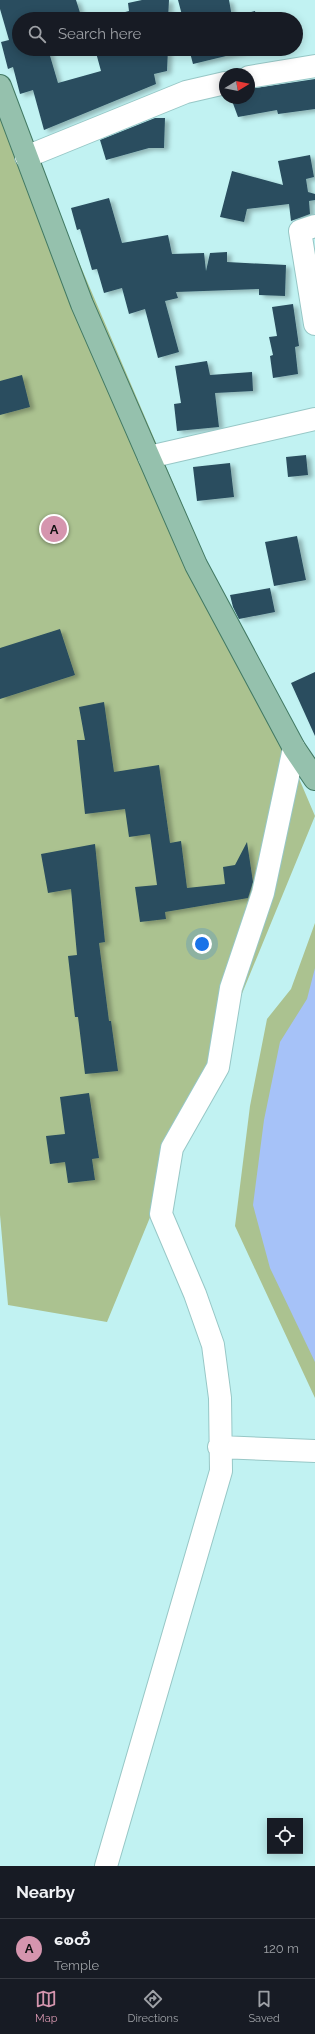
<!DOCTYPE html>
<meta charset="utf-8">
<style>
body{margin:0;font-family:Raleway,"Noto Sans Myanmar",sans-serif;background:#242831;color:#f1f3f6}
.controls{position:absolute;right:12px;bottom:12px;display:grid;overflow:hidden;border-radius:0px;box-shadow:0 2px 10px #0003}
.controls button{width:36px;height:36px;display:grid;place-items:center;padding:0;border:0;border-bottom:1px solid #363941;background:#171b24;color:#f1f3f6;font:20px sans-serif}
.compass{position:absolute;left:219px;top:68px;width:36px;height:36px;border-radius:50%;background:#171b24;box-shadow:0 2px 10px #0003;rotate:80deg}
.you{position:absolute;left:202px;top:944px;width:14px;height:14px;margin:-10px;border:3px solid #fff;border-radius:50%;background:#1a73e8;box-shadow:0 0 0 6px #1a73e833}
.badge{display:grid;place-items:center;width:26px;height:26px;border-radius:50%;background:#d595ae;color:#111;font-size:13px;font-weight:700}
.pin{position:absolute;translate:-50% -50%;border:2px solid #fff;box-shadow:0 1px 4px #0006}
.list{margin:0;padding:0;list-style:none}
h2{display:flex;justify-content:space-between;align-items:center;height:52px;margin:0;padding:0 16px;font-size:17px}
h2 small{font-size:13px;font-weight:400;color:#9ea1a6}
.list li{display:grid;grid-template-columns:26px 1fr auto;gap:12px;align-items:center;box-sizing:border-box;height:60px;padding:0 16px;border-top:1px solid #363941}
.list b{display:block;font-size:15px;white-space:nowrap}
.list p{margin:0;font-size:13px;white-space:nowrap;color:#9ea1a6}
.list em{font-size:13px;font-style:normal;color:#9ea1a6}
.icon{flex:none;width:22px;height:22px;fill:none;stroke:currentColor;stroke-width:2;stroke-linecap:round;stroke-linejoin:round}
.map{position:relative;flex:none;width:315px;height:1866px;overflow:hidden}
.search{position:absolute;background:#171b24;box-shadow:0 2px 10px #0003;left:12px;right:12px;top:12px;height:44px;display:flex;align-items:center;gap:10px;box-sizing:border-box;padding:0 14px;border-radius:22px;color:#9ea1a6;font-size:15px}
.sheet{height:112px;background:#171b24}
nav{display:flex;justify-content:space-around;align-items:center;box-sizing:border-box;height:56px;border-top:1px solid #363941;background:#171b24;font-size:11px;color:#9ea1a6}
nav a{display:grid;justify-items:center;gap:2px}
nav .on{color:#d595ae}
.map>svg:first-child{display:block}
</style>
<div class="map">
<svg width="315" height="1866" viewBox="0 0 315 1866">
<defs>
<filter id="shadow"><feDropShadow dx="4.5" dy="2.5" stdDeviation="2" flood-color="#0004"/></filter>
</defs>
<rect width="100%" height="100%" fill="#c1f2f2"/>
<path fill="#abc290" d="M0,77l315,739 -208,506 -99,-17 -8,-90z
M315,923v475l-80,-172 15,-120 17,-87 24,-30z"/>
<path fill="#a6c2f8" d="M315,968v394l-45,-94 -17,-63 11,-85 16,-78 27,-43z"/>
<path fill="#294d5e" filter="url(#shadow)" d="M0,0h76l6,19h-63v30h29l10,34 43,-12 -6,-22h73l-1,22 -13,3 2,10 -112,46 -11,-40 -13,4 -7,-27 -5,2 -7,-27 8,-2 -9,-31z
M142,0h27l-1,19h-69l30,-8 -1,-8z
M178,0h51l3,17 23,-6 2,8h-74z
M189,49h66l-62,15z
M315,79v30l-37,5 -1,-4 -39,7 -7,-19h18v-9z
M155,118h10l-1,30h-15l-43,12 -6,-20z
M310,155l4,22 -8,2 2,13 7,2v6l-6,1 1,13 -19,7 -2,-17 -42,5 -3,13 -24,-5 12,-46 51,14 -5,-24z
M109,198l13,45 46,-8 4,19 32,-1 2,18 4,-18 17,-1v10l59,3 -1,31 -26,-1v-6l-83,3 2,6 -13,3 14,51 -21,6 -13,-49 -16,5 -7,-26 -18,5 -7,-24 -5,1 -12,-41 -3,1 -6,-22z
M293,304l6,42 -4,1 3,27 -25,4 -3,-22 3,-1 -4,-18 8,-1 -5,-29z
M207,361l3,14 42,-3 1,19 -38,2 4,34 -42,4 -3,-27 7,-1 -6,-37z
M22,375l8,32 -30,8v-34z
M306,455l2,20 -20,2 -2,-20z
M230,463l4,34 -37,4 -4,-34z
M297,536l9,44 -32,6 -9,-44z
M270,588l5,24 -36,7 -6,-12 -3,-12z
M60,629l15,46 -75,24v-51z
M315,672v64l-24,-53z
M104,702l10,70 45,-7 11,78 11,-2 6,47 38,-4 -2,-17 12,-2 12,-23 6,40 -5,16 -83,14 1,7 -26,3 -5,-35 22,-2 -7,-51 -21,3 -4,-28 -40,5 -8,-74h8l-6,-33z
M95,844l10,98 -6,1 10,78h2l7,50 -33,3 -7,-57h-3l-7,-61 9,-1 -6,-66 -23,4 -7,-39z
M89,1093l10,65 -7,1 3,21 -27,3 -3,-21 -15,2 -4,-28 19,-2 -5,-37z"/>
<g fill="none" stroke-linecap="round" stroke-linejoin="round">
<g stroke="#97c7c6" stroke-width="24">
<path id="minor" d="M249,77l66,-11
M26,157l160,-65 39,-9
M315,226l-15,5 15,93
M149,457l166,-38
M219,1447l96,4
M106,1866l115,-395 -1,-73 -7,-53 -18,-51 -34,-80 11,-66 46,-81 13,-79 32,-95 31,-145"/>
</g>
<g stroke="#427963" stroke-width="24">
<path id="major" d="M0,86l82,218 114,261 98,183 21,31"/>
</g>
<use href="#minor" stroke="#fff" stroke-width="22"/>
<use href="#major" stroke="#95c1ad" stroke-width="22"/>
</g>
</svg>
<div class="controls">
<button><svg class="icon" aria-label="locate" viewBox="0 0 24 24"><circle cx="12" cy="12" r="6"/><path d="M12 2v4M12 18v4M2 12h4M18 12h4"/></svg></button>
</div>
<svg class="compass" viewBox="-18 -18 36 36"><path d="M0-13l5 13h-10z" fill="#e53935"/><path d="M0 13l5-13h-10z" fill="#9ea1a6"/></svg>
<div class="you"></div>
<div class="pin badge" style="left:54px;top:529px">A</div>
<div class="search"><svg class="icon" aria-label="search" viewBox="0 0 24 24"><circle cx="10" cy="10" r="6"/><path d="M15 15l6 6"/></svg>Search here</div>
</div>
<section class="sheet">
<h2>Nearby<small></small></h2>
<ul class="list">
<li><span class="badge">A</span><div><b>စေတီ</b><p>Temple</p></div><em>120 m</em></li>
</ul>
</section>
<nav>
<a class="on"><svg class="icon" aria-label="map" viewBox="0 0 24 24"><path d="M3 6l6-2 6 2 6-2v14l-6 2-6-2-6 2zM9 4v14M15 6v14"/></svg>Map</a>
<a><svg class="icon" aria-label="directions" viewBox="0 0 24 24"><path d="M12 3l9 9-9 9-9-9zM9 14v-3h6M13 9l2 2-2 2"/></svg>Directions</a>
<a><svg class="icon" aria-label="saved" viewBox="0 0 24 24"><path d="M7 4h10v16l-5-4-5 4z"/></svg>Saved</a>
</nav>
